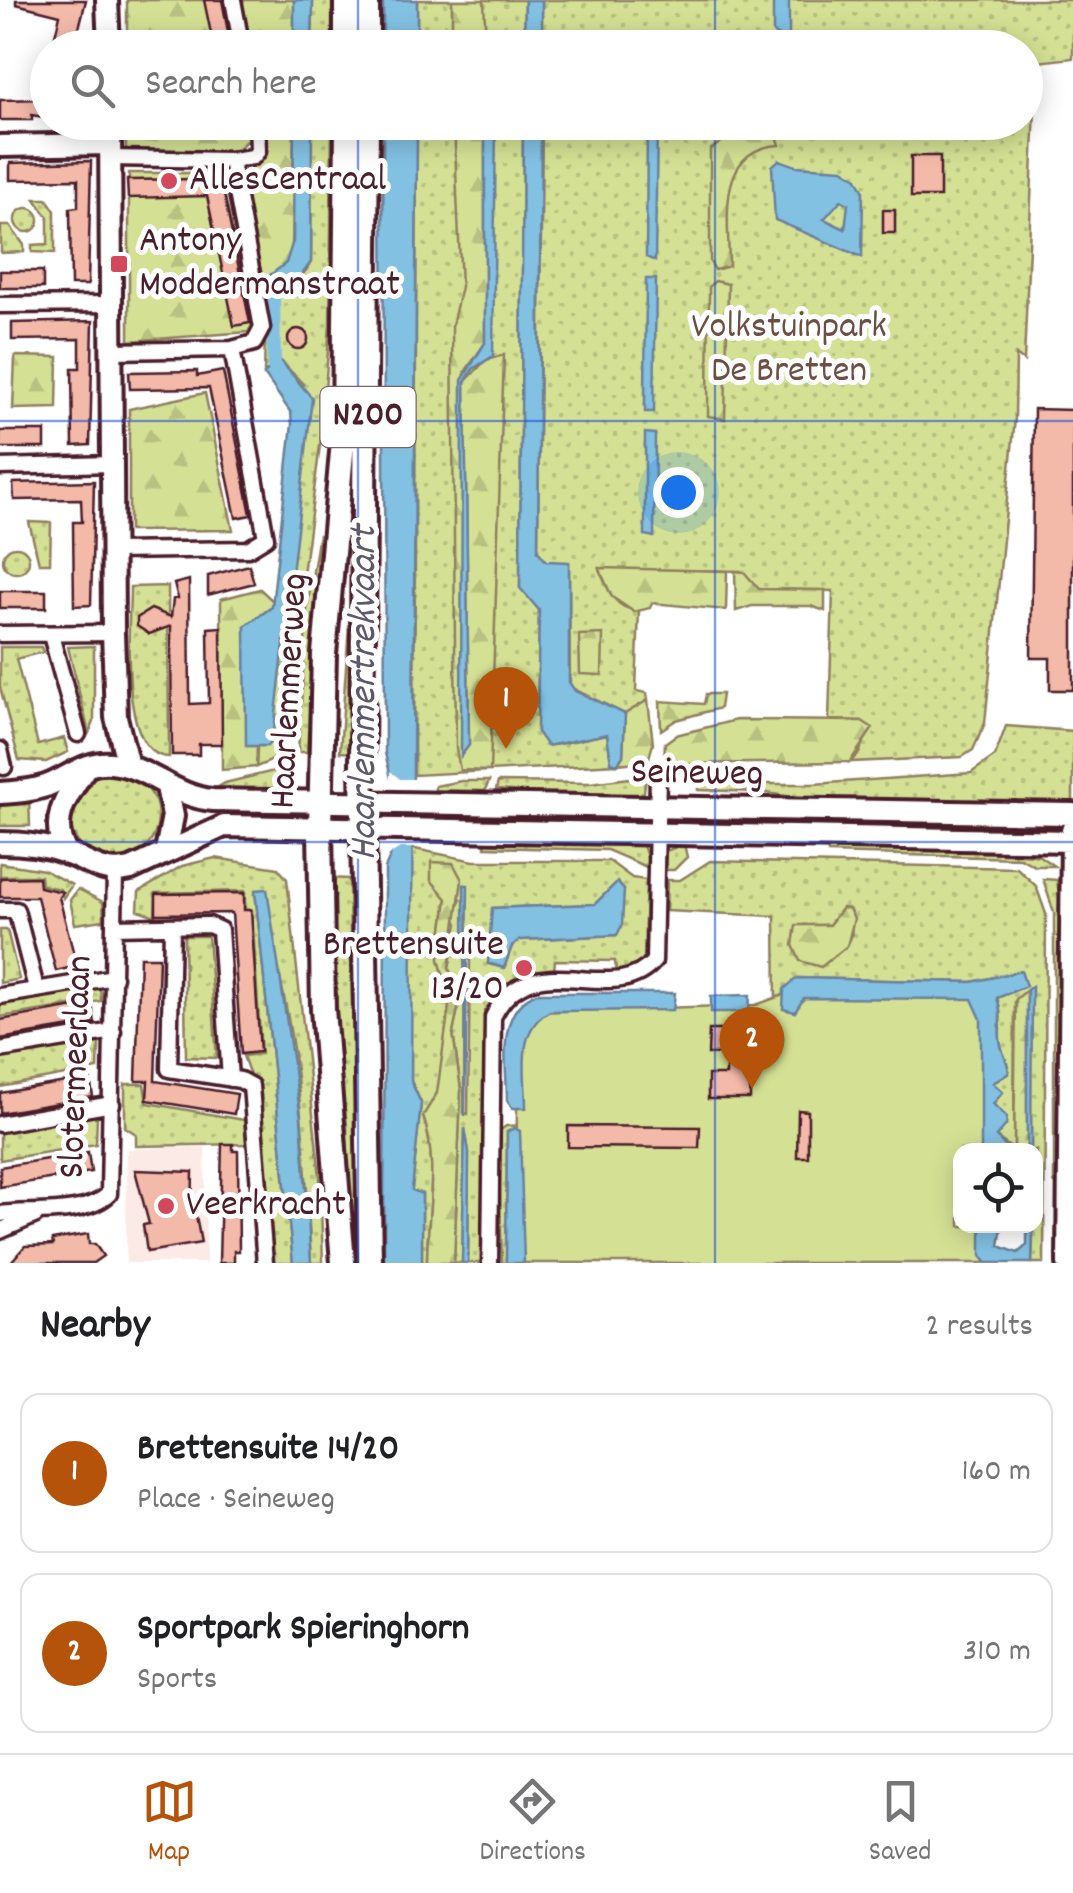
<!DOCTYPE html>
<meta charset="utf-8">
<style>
body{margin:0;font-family:Dekko,sans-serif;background:#f2f2f2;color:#202124}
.controls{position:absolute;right:30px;bottom:30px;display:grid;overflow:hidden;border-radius:20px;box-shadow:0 5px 25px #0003}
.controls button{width:90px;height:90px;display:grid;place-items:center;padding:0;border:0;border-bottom:2px solid #e0e0e0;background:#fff;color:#202124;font:50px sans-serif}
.you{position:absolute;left:678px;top:492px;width:35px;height:35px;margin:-25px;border:8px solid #fff;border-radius:50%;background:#1a73e8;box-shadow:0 0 0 15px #1a73e833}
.badge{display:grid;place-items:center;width:65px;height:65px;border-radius:50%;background:#b45309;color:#fff;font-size:32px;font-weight:700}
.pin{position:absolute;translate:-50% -82px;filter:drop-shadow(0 2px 5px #0008)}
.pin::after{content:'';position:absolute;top:52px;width:35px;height:30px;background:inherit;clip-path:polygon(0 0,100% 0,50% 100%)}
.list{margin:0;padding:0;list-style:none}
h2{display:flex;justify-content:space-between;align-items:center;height:130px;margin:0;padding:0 40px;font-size:42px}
h2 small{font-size:32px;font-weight:400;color:#757577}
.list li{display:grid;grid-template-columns:65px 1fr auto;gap:30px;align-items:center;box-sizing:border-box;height:160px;margin:0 20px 20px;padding:0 20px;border:2px solid #e0e0e0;border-radius:20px}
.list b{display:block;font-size:38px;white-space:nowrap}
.list p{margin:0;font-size:32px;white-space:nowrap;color:#757577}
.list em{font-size:32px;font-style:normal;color:#757577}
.icon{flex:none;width:55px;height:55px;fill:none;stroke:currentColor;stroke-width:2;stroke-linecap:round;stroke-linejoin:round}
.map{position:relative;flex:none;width:1073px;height:1263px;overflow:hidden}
.search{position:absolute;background:#fff;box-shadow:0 5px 25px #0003;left:30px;right:30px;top:30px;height:110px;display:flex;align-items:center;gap:25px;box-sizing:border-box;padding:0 35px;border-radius:55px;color:#757577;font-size:38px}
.sheet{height:490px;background:#fff}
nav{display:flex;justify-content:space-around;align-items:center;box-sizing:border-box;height:140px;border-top:2px solid #e0e0e0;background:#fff;font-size:28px;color:#757577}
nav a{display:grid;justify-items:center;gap:5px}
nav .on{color:#b45309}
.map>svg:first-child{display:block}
</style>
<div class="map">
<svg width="1073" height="1263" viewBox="0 0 1073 1263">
<defs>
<pattern id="green-dots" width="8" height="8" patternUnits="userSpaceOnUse" patternTransform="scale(2.5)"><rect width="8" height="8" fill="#d4e194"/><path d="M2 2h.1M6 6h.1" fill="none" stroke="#b8c180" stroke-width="1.8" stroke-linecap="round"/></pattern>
<pattern id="forest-firs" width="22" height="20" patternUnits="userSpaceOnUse" patternTransform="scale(2.5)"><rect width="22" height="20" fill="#d4e194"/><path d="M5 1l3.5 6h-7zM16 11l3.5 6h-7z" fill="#b8c180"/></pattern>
</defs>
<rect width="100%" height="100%" fill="#fff"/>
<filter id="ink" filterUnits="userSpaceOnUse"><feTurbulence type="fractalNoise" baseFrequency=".01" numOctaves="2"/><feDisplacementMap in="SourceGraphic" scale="20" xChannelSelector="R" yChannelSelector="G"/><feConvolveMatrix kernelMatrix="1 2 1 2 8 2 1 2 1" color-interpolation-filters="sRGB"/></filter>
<g filter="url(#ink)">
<path fill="#fbeae5" d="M205,1147l1,116h-80l1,-114z"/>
<path fill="url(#green-dots)" stroke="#8f8060" stroke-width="2.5" fill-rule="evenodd" d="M313,0h19v47l-20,1z
M417,0h108l-1,47 -107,1z
M542,0h531v58l-36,4 -13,299 -8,-6 -1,63 -30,305 -12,27 -11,7 -112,5 10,-10 6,-25 -4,-6 -33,-1 4,-129 -75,-2 -17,-18 -142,-2c8,18 17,44 40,40l-3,82 11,2 1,7 -23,14 -55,-27 -1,-124 -24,-2 -7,-10 4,-428 484,-1v-74l-484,-1z
M312,123h20l-2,201 -8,106 -42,319 -9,12 -15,6 1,-21h10l36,-362 -24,-25 -15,15 2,-80c16,0 38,-16 45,-32z
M417,123h106l-3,464 19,23 -2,122 17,13 53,-11 4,27 6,3 -203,11z
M35,199h12l8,12v42l-23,-1v-7l16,-1v-27z
M15 220a12 12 0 1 1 24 0a12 12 0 1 1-24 0Z
M1,226h9l14,19v7l-23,1z
M29,522l22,1 -1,40h-11z
M319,534l-12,218h-9l9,-143z
M355,541v212l-15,-1z
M3 560a13 13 0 1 1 26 0a13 13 0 1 1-26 0Z
M168,586l1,171c-52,-1 -39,-133 -39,-170z
M94,646v76l-5,11 -21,-86z
M0,647h41l2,5 -27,7 22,86 26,-7 4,14 -22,10 -27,-2 -19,-73z
M1006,726l67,5v75l-246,-4 -67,-10 -62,-2v-6h115l158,-11 24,-17z
M286,768v24l-81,3 20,-12z
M70 817a44 44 0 1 1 88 0a44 44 0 1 1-88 0Z
M646,776l-2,16 -15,7 -133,-9 2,-8 92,1z
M461,781h28l-4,10 -50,-1v-4z
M29,796l1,30h-30v-24z
M697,817l357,6v10l-357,-5z
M486,838l141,2 16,5 8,24 -44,-19 -122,-3z
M684,844l3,13 -13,13h-9l1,-19z
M856,845l182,10 16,11h-19l-15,-8 -192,-5v-4z
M410,848l64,13h135l23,17 14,2 -2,82 -13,9 -15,-1 -1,-9 -60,-1 -1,11 -26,2 -22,13 -17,-10 -5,13 14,4 -9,19 -1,30 -4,2 3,27 -1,192h-18l1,-111 -4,-23 -3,134h-8l7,-173 -8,-57 6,-29 -10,-36 9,-44 -4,-9 7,-16 -29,-37 -1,18 16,18 -8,61 11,40 -12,94 -15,23c16,46 4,99 4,147h-5v-69l-11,-4 10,-87 -10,-22zM617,882l7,8 -7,45 -97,5 -8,6 -8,22 -16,-4 5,-56 102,-4zM465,885l5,75 -2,154 -4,-1z
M215,858l63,10 9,11 33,298 3,86h-12c-6,-125 -14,-255 -56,-373l38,373h-23l-16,-177 -11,-30 18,-2 -9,-144h-7v-19l-89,2 -1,23 -17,-6 1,-18 43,-26z
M710,861l307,7 19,18 10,28 -2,349h-12l4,-113h-5v-163l-16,14 -1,149 -18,-13 -3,-54 16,-10c-1,-13 -8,-21 -9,-33 -1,-16 3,-27 -3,-42l28,-12 -4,-14 -49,10 -175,-4 -14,25h-7l-1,-87 -109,-5 1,-31h13zM842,908l7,1 3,26 -5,11 -32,-21h14z
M0,863l44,7 28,15 -9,13 -3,-9 -19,-4 -1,-9h-40z
M326,878l23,1c1,128 11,256 14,384h-13l-3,-138 -17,-128z
M1043,879l14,1 4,32 -2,275 -5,-5v-269z
M78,889l25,13 1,18 -29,4 -5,-24z
M0,930h7l12,49 -19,4z
M184,936h24l9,122 -31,-1z
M100,985l1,16 -101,16v-16z
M99,1043l-1,26 -98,18v-29z
M125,1084h19l3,19 97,17 2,24 -110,2v-12l-11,-7z
M97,1115l-1,29 -96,16v-28z
M525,1125l-1,26 -17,-18 -1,130h-4l-4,-131 8,-6z"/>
<path fill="url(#forest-firs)" stroke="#8f8060" stroke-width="2.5" d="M127,0h93l10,47 -103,1z
M237,0h57v47h-47z
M452,0h32l2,47 -34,1z
M126,123h120l3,15 -15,15 -108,-3z
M262,123h32l-2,127 -6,13 -22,21 -24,-104 26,-25z
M454,123h31v220l-20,29 -3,382 7,-9 -4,-363 21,-22 18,-5 -14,416 -30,-1 -4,-21 -4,-424 9,-38z
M748,123h25l7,22c-65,3 -51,75 -51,121l-14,4 -5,-8v-112z
M129,173h91l32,152 -4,7 -119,9z
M715,281l13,3 -3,135 -17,-3 1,-130z
M15,356l43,1 -1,51 -44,1z
M205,393l28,137 -104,1v-122z
M599,568l128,3 -1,39 -74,-7 -2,5 -16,4 -22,-15z
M735,571l9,1 15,17 66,1v21l-14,-5h-59l-16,5z
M260,589l13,12 -1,6 -27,19 2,120h10l-1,21 -34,3 -1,-171z
M603,634l-1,41 -22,-1 -1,-39z
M706,694h16l-2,14 -44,12 -15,10 -1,-29 44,3z
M648,700l5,44 -5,17 -31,3 6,-8 2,-42z
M736,720l126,1 11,7 -23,34 -178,2 -8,-5 1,-16 11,-8z
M431,862l22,1 9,17 -13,88 10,36 -6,29 8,57 -7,173h-27c0,-48 12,-101 -4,-147l14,-23 13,-94 -11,-40 8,-60 -16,-19z
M842,908l7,1 5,10 -7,27 -26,21 -21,-6 -7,-16 3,-20h33z
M1027,990v160h-13l2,-151z"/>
<path fill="#d4e194" stroke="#8f8060" stroke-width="2.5" d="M794,991l178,1 14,15v143h-26v76h26l-1,37h-470l3,-235 13,-16 225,-7z"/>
<path fill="#83c1e3" stroke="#6c8099" stroke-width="2.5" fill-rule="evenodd" d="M294,0h19l-1,47h-18z
M383,0h34v47h-34z
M525,0h17v47h-18z
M773,0h16v36l-4,3 -12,-6z
M541,122l-3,429 8,10 23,1v120l6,9 50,23 -2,42 -6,8 -6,-2 -4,-28 -60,12 -10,-14 2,-122 -19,-22 3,-465z
M294,123h18l-1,139 -11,15 -32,18 -3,-16 21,-16 7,-22z
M383,123h34l-6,958 10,22 -9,87 10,4v69h-38l1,-395c19,-34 9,-80 0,-115z
M485,123h11l-3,233 -20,13 -8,13 4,363 -8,11 1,-376 23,-37z
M647,123h10l-2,138 -9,-4z
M779,160l17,6 47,3 14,9 6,12 -1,67 -87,-37 -3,-54zM841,200l7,4 -3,25 -21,-10z
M646,279h10l-2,133h-9v-9z
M279,359l33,39 -39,342 -6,6h-21l-1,-120 27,-19 20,-183 -1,-11 -27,-39z
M645,433l10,1 -1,103 -9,-2z
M617,882l7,8 -2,35 -5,10 -97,5 -8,6 -8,22 -16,-5 4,-55 103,-4z
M464,885h4l-3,231z
M267,889l34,229 10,145h-18l-38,-373z
M1021,971l5,15 -29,12c6,15 1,27 3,42 1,12 8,20 9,33l-16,10 10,9 -10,12 14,13 -1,8 -10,12 13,13h-28v-131l-9,-20 -168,-1 -9,14 -12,-3 1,-20 13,-11 175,4z
M1032,986l-1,164h-4v-160z
M537,993h138l-2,17 -123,1c-35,18 -24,62 -24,97h-14l-5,-8c0,-37 -12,-90 30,-107z
M750,995l-1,17h-38v-16z
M465,1128l4,24 -1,111h-6z
M514,1128l6,3 4,132h-18l1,-131z
M981,1226h21l-3,20 19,7 9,-8v-19h6l-1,37h-45l-6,-7z"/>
<path fill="#fff" d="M390,771l10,8h17l-2,69h-15l-11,7z"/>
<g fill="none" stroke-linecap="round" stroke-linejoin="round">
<path stroke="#83c1e3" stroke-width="14" d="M280,378l-6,-12 -1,-79 7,-8"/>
</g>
<path fill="#f3baa9" stroke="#4a1f2b" stroke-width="2.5" d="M16,0h70l-12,48h-22l8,-33 -44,-11z
M204,0h18l9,48h-17z
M48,99v19l-16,-3v5h-32v-20z
M911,156h29v41h-29z
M91,161l-3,124h-17l-1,-77 8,-1v-28l-68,1v-17z
M195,179v6l26,-5 29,143 -16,3 -27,-130 -79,2 -1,-18z
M883,210h12v23h-12z
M0,271h43v17h-43z
M93,321l-3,124 -17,1 -1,-78h8v-29l-68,1v-17z
M288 339a10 10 0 1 1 20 0a10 10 0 1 1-20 0Z
M197,371v5l26,-5 28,144 -15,3 -27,-130 -79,1 -1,-17z
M1034,409l39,1v280h-23v-32h-19z
M0,431h45v17h-45z
M94,481l-3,124 -17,1 -1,-84h9l-1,-23 -67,1 -1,-17z
M249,565l5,18 -46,12v-19z
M189,580l1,124 19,-1 -1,-75 13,-1 1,117h-23v11h-27l-1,-129 -22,8 -12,-8v-8l14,-9 20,8 2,-18 5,-1 -4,-14z
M0,591h46v17h-46z
M38,877l1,10 24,5 -4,5 18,69 -21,5 -19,-74h-37v-19z
M244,893v17h7l9,142 -19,2 -9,-141 -76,1v-20z
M140,957h19l-4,124 82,13 -3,20 -87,-14 1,-19h-12z
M92,1004l3,19 -95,16v-19z
M709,1030h41v69h-42v-24h18v-21h-18z
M90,1078l3,19 -93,16v-20z
M798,1110l10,1v46h-11z
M568,1126l132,1 -1,21 -131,-1z
M222,1144h11v7h5l1,100h-5v12h-15z
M88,1152l3,20 -91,15v-20z
M135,1170l58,2 -1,44h4l5,27 -54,9 -4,-27 6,-1z
M88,1234l1,10h6l8,12 -10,7h-83l15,-17 28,-1 -1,-5z"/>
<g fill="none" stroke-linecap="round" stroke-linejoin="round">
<g stroke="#4a1f2b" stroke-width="21">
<path id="street" d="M233,0l9,48
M109,158l122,2
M0,305l111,-1
M111,351l121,-2
M0,467l112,-3
M113,551l135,-2 18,-11 -34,-189 22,-6 8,-15 -31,-168 22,-3 5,-6 -1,-29
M0,634l113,-1
M51,635l27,99
M0,750l4,17
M0,910h16l20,78
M172,926l-3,143 71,11 11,6 14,177
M114,927l95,-2 11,5 10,149
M0,996l114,-19
M0,1050l113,-19
M0,1124l112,-20
M0,1214c31,-4 85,3 109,-20l6,-322
M0,1231l36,-16
M490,1263l3,-246c37,-77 120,-7 161,-56l4,-185"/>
</g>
<g stroke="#4a1f2b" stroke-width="28">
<path id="secondary" d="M107,0l2,48
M110,122l3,511 3,84 12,49
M0,146l109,-2
M0,793c16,-1 31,-2 46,-7 22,-8 41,-26 65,-23 37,3 63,34 102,37l860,14
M0,843c21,0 43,2 63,9 26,9 40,24 68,17l93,-43 849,15
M166,851l7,-35 -6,-29
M67,854c-19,-32 -1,-57 17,-84
M1068,1263l4,-433"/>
</g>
<g stroke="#4a1f2b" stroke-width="30">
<path id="primary" d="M346,0v48
M367,0v48
M367,122l-5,642 8,499
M343,1263l-20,-254 -3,-181 4,-174 20,-224 3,-308"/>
</g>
<use href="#street" stroke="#fff" stroke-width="14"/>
<use href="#secondary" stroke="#fff" stroke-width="20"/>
<use href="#primary" stroke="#fff" stroke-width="22"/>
</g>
</g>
<path fill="none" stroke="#1d4ed8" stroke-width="2.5" stroke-opacity="0.55" d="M358,0v48M715,0v48M358,122v1141M715,122v1141M0,421h1073M0,842h1073"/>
<g fill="#d1495b" stroke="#fff" stroke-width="4">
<circle cx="169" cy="181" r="10"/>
<rect x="109" y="254" width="20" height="20" rx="5"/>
<circle cx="524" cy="968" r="10"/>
<circle cx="166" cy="1206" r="10"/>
</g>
<g text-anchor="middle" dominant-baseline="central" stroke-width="10" stroke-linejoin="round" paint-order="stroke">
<rect fill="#fff" stroke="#80626b" stroke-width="2.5" x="320.5" y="387" width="95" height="60" rx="8"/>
<g font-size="35" font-weight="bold" fill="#4a1f2b">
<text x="368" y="417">N200</text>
</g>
<g font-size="38" fill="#4a1f2b" stroke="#fff" text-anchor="start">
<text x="189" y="181">AllesCentraal</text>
<text x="139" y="242">Antony<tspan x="139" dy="44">Moddermanstraat</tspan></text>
<text x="504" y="946" text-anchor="end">Brettensuite<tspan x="504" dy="44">13/20</tspan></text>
<text x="186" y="1206">Veerkracht</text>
</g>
<g font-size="38" fill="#6c5045" stroke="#fff">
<text x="789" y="328">Volkstuinpark<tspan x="789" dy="44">De Bretten</tspan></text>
</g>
<g font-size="38" fill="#4a1f2b" stroke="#fff">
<text transform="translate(291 691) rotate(-87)">Haarlemmerweg</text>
<text transform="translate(697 775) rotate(1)">Seineweg</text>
<text transform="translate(78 1067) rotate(-88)">Slotermeerlaan</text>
</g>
<g font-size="40" font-style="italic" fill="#5e586b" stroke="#fff">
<text transform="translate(366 693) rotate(-90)">Haarlemmertrekvaart</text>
</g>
</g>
</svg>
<div class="controls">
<button><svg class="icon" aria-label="locate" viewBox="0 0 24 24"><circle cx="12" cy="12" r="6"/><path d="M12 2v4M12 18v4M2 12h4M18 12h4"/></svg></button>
</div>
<div class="you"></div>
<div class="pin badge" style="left:506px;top:749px">1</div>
<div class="pin badge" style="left:752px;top:1089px">2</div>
<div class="search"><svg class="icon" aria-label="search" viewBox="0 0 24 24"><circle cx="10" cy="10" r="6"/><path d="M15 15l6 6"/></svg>Search here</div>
</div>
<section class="sheet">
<h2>Nearby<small>2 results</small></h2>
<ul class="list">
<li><span class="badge">1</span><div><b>Brettensuite 14/20</b><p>Place · Seineweg</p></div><em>160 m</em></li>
<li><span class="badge">2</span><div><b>Sportpark Spieringhorn</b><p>Sports</p></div><em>310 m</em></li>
</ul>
</section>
<nav>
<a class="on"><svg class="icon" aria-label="map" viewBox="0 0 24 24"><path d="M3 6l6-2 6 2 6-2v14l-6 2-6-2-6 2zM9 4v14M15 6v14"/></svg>Map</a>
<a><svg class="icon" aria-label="directions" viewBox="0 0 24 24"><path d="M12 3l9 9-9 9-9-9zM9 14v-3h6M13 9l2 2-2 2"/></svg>Directions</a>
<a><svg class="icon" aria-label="saved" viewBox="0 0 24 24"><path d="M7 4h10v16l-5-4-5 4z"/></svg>Saved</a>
</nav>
